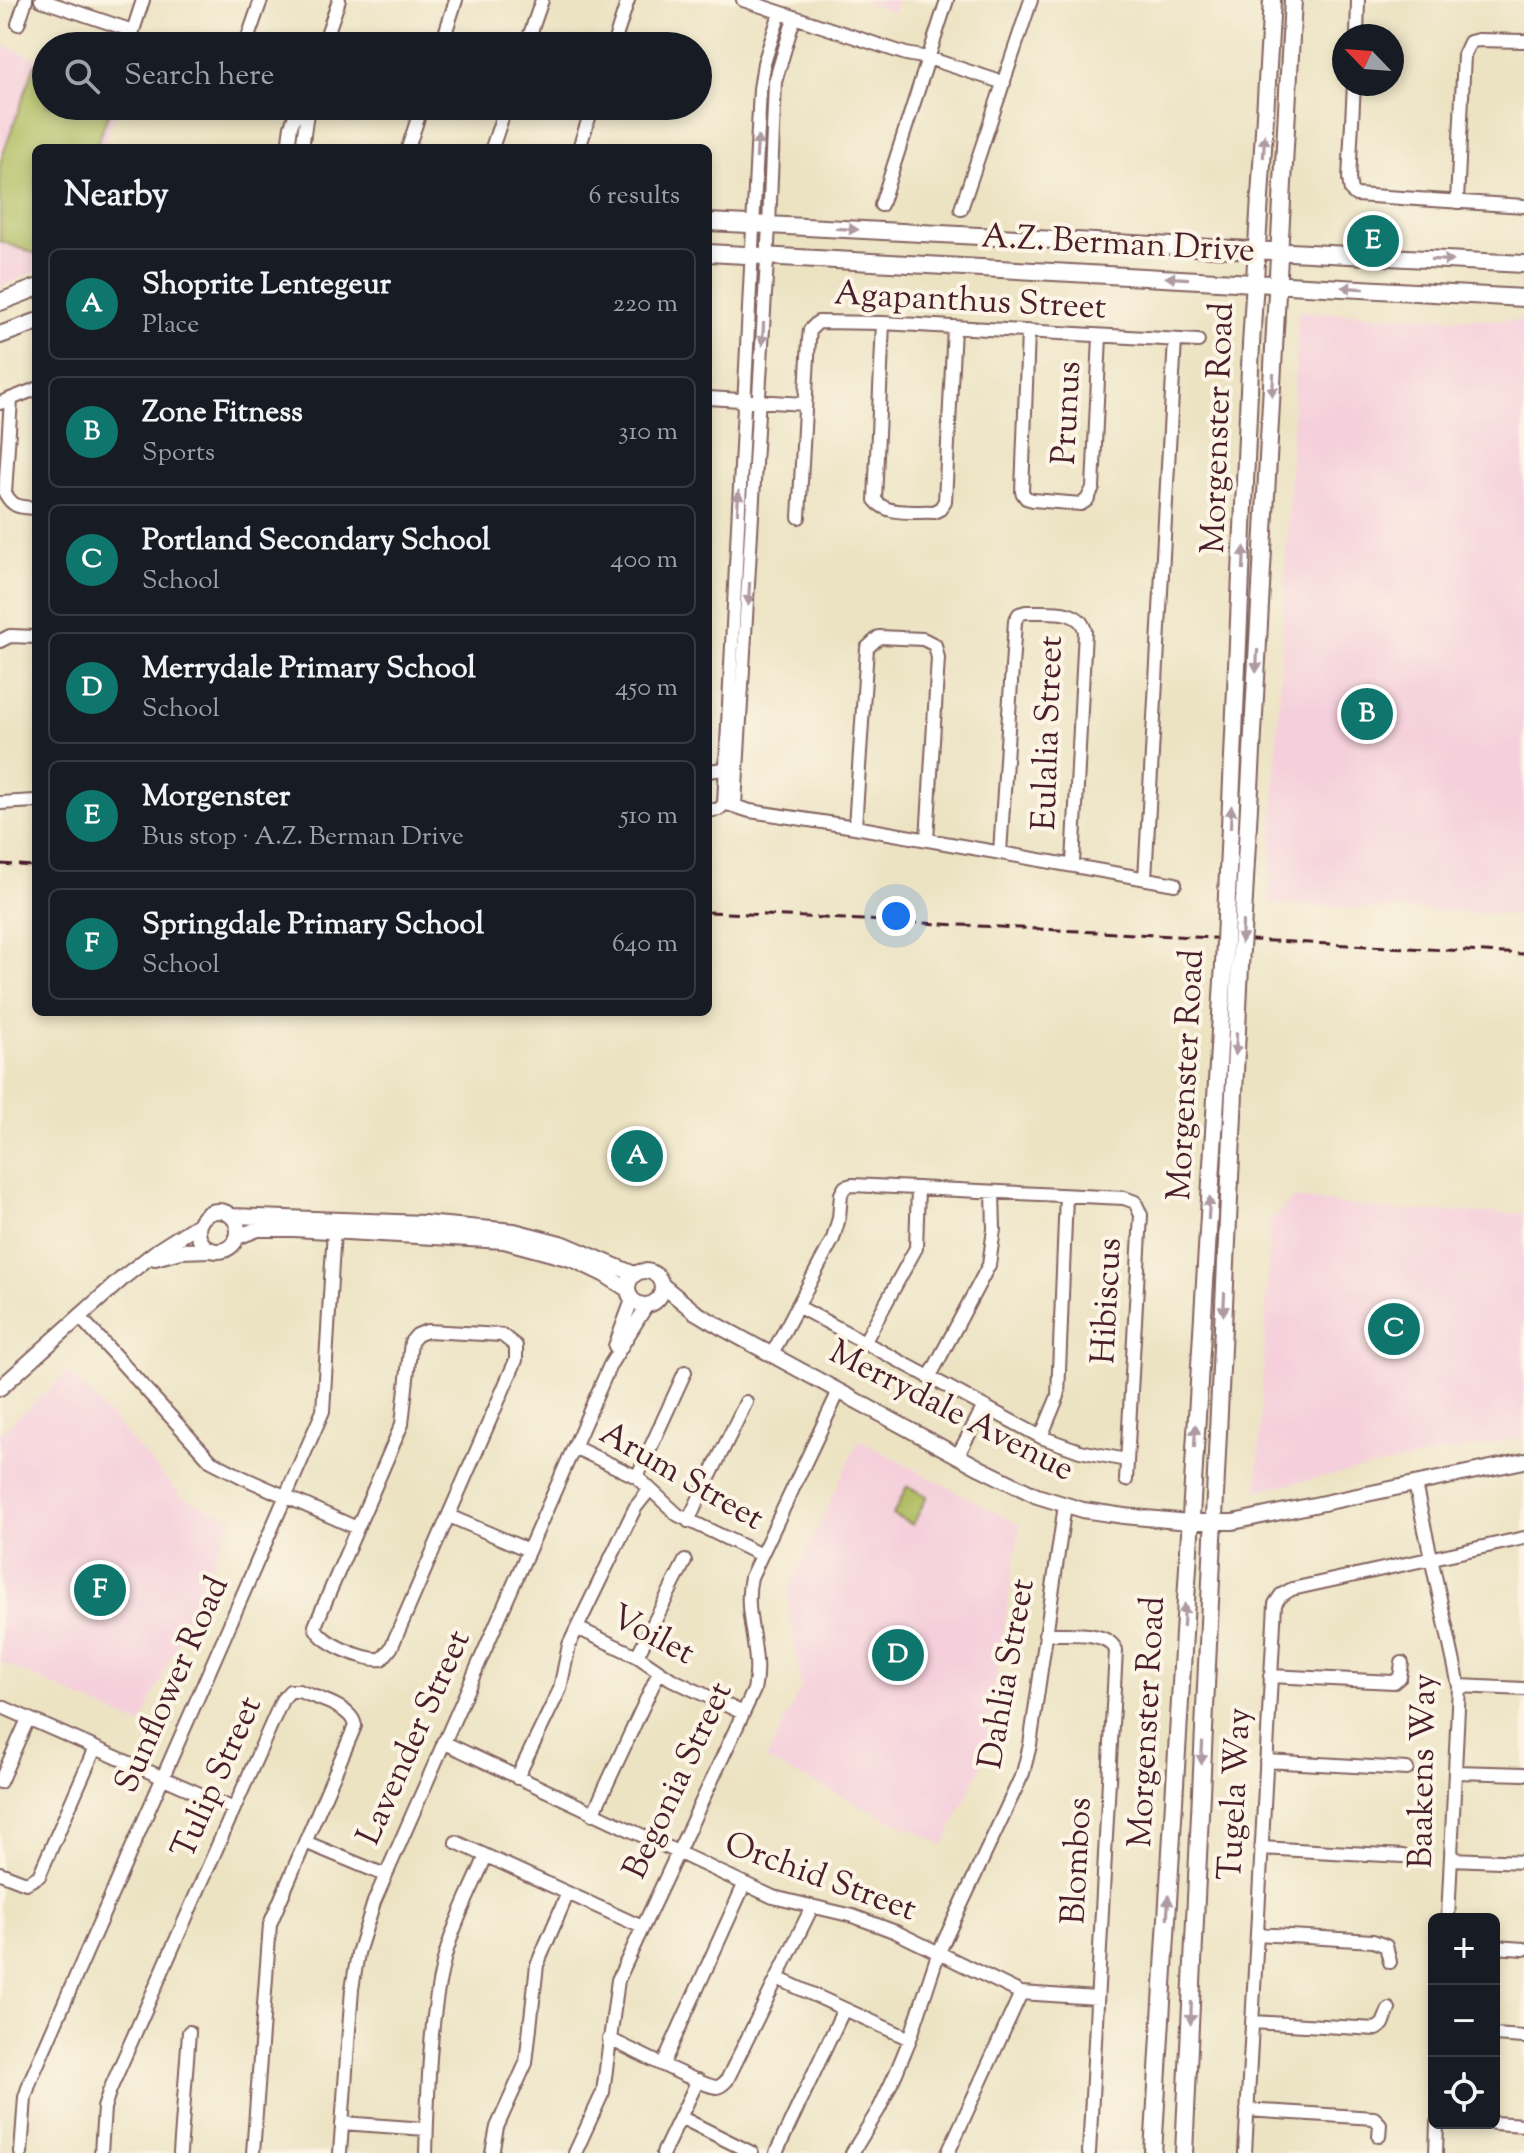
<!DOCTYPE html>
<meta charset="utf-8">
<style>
body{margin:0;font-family:"Sorts Mill Goudy",serif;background:#20242c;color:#f1f3f6}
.controls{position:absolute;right:24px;bottom:24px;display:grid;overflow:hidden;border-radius:12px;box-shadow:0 4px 12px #0003}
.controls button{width:72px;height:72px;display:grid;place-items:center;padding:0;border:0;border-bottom:2px solid #363941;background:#171b24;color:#f1f3f6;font:40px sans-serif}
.compass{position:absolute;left:1332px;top:24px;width:72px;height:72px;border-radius:50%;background:#171b24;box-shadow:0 4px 12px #0003;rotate:295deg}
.you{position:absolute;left:896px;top:916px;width:28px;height:28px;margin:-20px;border:6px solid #fff;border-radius:50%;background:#1a73e8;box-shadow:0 0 0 12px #1a73e833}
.badge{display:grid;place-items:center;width:52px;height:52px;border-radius:50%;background:#0f766e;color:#fff;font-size:26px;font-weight:700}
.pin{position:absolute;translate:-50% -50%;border:4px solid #fff;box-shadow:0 2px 8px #0006}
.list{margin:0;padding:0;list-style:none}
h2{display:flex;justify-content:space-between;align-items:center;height:104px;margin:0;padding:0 32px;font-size:34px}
h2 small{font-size:26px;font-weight:400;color:#9ea1a6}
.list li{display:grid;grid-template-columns:52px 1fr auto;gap:24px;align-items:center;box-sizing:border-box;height:112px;margin:0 16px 16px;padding:0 16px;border:2px solid #363941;border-radius:12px}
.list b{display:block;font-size:30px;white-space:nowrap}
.list p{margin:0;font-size:26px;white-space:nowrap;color:#9ea1a6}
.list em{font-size:26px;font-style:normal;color:#9ea1a6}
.icon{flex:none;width:44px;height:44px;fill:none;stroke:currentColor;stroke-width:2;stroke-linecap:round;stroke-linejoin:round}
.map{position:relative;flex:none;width:1524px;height:2153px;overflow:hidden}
.search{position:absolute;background:#171b24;box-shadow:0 4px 12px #0003;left:32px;top:32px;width:680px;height:88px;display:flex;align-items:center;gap:20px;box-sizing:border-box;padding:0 28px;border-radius:44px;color:#9ea1a6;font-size:30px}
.panel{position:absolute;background:#171b24;box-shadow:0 4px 12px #0003;left:32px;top:144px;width:680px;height:872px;border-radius:12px}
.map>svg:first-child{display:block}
</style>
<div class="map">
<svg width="1524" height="2153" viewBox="0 0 1524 2153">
<rect width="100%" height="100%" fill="#fcf5e5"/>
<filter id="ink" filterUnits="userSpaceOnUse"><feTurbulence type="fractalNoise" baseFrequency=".0125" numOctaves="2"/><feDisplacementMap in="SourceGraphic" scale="16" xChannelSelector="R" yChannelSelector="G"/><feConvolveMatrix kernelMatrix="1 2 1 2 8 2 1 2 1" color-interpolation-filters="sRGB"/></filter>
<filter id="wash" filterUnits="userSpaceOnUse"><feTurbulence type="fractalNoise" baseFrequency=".006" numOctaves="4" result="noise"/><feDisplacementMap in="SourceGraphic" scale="32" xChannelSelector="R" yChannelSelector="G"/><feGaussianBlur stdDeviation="1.8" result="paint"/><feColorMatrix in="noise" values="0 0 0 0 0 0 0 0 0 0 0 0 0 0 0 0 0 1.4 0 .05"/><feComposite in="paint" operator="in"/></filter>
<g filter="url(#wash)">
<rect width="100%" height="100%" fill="#ece3c3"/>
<path fill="#f5cfdb" d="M861,0h37l-5,13z
M0,44l46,18v44h72l-15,42h-67v123l-36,16z
M1298,311l226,10v594l-255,-11z
M1293,1198l96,12 135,4v223l-267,53 13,-268z
M69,1371l113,126 50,21 -91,207 -141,-63v-229z
M859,1440l161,85 -36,234 -40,86 -178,-85 35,-73 -13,-86 1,-13z"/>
<path fill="#aebc5f" stroke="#7c6e45" stroke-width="2" d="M35,64l11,4v38h65l-15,42h-60v106l-36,-13v-78z
M907,1486l20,10 -14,29 -20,-10z"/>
</g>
<g filter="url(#ink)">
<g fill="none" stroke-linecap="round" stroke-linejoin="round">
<g stroke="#836460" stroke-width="16">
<path id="minor" d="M41,0l92,31
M743,0l163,54 22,4 76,25
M18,24l8,-24
M1357,36l1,-36
M128,46l15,-46
M245,46l16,-46
M323,46l16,-46
M441,46l15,-46
M526,46l16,-46
M613,46l15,-46
M1354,84l-5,95 2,12 5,4 168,11
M288,148l3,-22 8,-20
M302,148l6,-42
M408,148l14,-42
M492,148l14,-42
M579,148l14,-42
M1457,202l7,-147 6,-13 8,-2 46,1
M881,205l66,-205
M961,209l70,-209
M883,323l-8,177c12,16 39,11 59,12l6,-3 5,-8 9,-173
M1028,332l-6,160 4,6 7,2 48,4 6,-4 6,-12 7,-152
M708,398l96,6
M11,399l-6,94c8,15 15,14 31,15
M0,403l36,-14
M799,517l10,-178 1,-9 8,-8 65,1 315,18
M0,641l10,-5 26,1
M708,771l24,-3
M0,803l36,-2
M724,804l36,-715 4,-26 16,-50
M727,804l23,7 105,16 320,57
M735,805l34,-579 6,-144 19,-64
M708,811l11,-2 5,-5
M855,827l12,-179 12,-11 44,2 12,6 3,13 -11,182
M1000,853l15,-232 4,-7 7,-2c20,1 54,-5 59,19l-12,233
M1145,879l30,-539
M797,1306l244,131 39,14 46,9
M79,1316l132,145 33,17 113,50
M427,1331l75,4 14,11v14l-125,288 -9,11c-17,2 -63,-16 -67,-33l87,-202 9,-82 6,-7z
M864,1343l52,-95 2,-60
M615,1346l17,-46
M772,1354l61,-115 6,-21 2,-24 4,-7 7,-2 272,13 11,4 6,13 -15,265
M929,1378l60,-113 5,-36 -1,-37
M1041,1437l17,-41 8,-200
M574,1447l63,30 41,38 83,40
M958,1455l25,-47
M637,1477l48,-105
M1415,1484l44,202 -11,233
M449,1516l79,34
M688,1521l58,-119
M577,1628l60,28 34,23 72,34
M1045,1634c20,1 61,-5 71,16l-27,503
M637,1656l48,-95
M1270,1676l124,6 6,-5 2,-14
M1459,1686l65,3
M0,1706l234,103
M443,1742l330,155 80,19 43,16 125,61 76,5
M1266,1761l141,8
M1456,1772l68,2
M517,1778l43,-89 9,-44 8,-17 58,-120 15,-19
M0,1782l28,-63
M593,1814l66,-142
M305,1842l80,33
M456,1842l186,85
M1261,1848l142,8
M1451,1859l73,3
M0,1873l26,10 13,-7 56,-128
M1257,1934l116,7 13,5 4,16
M1494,1947l30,2
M777,1978l133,61
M1252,2022l124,7 7,-5 6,-15
M1494,2035l30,2
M609,2039c19,8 94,48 108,48 5,-1 7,-4 10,-7l85,-173
M663,2064l81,-179
M1247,2110l127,8 6,6 -1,12
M680,2117l72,36
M342,2123l84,6
M1494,2123l30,2
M21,2153l4,-56 6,-18 292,-668 11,-181
M101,2153l3,-45 5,-16 173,-392 8,-9h9c16,7 53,15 56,35l-85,198 -17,229
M180,2153l9,-121
M340,2153l12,-164 6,-36 16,-51 236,-537 37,-60
M426,2153c2,-61 3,-130 17,-189 9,-37 28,-73 43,-108
M492,2153l5,-26 29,-64 11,-98 30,-70
M575,2153l28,-61 15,-112 136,-290c9,-38 -12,-75 -3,-113l88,-186
M663,2153l35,-73
M776,2153l68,-144
M852,2153l27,-44 17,-36 14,-34 28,-85 85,-181 7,-28 35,-240
M948,2153l73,-160
M1245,2153l30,-549 6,-9 11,-6 232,-51
M1436,2153l1,-30"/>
</g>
<g stroke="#836460" stroke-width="18">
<path id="tertiary" d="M198 1231a20 20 0 1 1 40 0a20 20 0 1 1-40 0Z
M232,1216l192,7 90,8 50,13 70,30
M237,1237l21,-8h36l210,12 70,19 31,15 22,14
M155,1258l26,-7 28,-1
M628 1288a17 17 0 1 1 34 0a17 17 0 1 1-34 0Z
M662,1285l33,27 24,14 261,142 57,28 46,14 41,6 65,6h44l291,-61
M0,1388l125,-112 32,-25 41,-26"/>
</g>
<g stroke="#836460" stroke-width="20">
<path id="secondary" d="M708,222l816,42
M708,253l816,45
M0,302l36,-14
M0,335l36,-13
M1227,895l24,-550 21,-345
M1244,898l49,-898
M1153,2153l71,-1189
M1184,2153l56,-1187"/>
</g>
<use href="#minor" stroke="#fff" stroke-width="12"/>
<use href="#tertiary" stroke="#fff" stroke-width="14"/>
<use href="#secondary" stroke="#fff" stroke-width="16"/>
<path stroke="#4a1f2b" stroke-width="3" stroke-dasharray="12 6" stroke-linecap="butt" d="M0,864l36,2
M708,912l816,42"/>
<g stroke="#836460" stroke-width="20" stroke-linecap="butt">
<path id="secondary-bridge" d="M1224,964l3,-69
M1240,966l4,-68"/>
</g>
<use href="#secondary-bridge" stroke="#fff" stroke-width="16"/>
</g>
<defs><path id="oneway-solid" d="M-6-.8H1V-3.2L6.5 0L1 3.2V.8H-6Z" transform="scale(2)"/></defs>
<g fill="#ae9aa0">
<use href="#oneway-solid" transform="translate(1264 146) rotate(-87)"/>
<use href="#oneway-solid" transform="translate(757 147) rotate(-87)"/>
<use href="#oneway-solid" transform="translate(847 229) rotate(3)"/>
<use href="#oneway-solid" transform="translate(1442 260) rotate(3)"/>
<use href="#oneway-solid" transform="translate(1177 278) rotate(-177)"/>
<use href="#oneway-solid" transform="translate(1353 288) rotate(-176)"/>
<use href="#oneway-solid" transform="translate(763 334) rotate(93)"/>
<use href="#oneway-solid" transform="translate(1273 385) rotate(93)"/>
<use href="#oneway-solid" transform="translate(738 502) rotate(-87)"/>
<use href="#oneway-solid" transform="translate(1244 558) rotate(-87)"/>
<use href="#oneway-solid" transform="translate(749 594) rotate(93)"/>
<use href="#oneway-solid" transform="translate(1257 661) rotate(93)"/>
<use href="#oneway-solid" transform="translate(1231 817) rotate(-87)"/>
<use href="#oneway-solid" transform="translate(1242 932) rotate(93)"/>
<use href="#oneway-solid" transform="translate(1236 1044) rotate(93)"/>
<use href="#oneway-solid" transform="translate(1209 1208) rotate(-87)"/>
<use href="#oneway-solid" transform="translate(1224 1304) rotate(93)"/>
<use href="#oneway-solid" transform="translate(1195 1436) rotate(-87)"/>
<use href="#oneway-solid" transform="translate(1184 1615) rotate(-87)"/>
<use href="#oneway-solid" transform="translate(1202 1753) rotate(93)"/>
<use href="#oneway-solid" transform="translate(1168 1907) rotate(-86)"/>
<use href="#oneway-solid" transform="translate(1191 2013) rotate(92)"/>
</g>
</g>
<g text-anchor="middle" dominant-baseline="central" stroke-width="8" stroke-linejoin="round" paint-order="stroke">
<g font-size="34" fill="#4a1f2b" stroke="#fcf5e5">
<text transform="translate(1118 245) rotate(3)">A.Z. Berman Drive</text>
<text transform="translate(970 302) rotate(3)">Agapanthus Street</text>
<text transform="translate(1068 413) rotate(-87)">Prunus</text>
<text transform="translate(1219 428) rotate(-88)">Morgenster Road</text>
<text transform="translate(1049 733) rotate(-88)">Eulalia Street</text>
<text transform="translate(1187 1075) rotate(-87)">Morgenster Road</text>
<text transform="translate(1108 1301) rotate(-87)">Hibiscus</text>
<text transform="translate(951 1412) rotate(27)">Merrydale Avenue</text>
<text transform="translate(681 1477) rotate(30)">Arum Street</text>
<text transform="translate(652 1636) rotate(28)">Voilet</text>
<text transform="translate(1008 1674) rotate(-80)">Dahlia Street</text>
<text transform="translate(173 1685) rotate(-66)">Sunflower Road</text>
<text transform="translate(1148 1722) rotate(-87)">Morgenster Road</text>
<text transform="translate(415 1738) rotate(-66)">Lavender Street</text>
<text transform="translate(1424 1771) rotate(-89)">Baakens Way</text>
<text transform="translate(218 1778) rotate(-66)">Tulip Street</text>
<text transform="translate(679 1781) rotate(-65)">Begonia Street</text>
<text transform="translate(1236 1794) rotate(-87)">Tugela Way</text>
<text transform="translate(1078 1861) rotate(-87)">Blombos</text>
<text transform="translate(820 1878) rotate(20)">Orchid Street</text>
</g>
</g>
</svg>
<div class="controls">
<button>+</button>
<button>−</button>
<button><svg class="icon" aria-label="locate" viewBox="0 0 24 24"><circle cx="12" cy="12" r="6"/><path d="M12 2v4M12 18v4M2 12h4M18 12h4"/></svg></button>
</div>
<svg class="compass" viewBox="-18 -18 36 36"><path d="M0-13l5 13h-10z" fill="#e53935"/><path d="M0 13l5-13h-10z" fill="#9ea1a6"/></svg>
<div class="you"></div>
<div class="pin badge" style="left:637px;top:1156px">A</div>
<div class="pin badge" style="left:1367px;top:714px">B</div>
<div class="pin badge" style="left:1394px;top:1329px">C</div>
<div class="pin badge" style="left:898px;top:1655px">D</div>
<div class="pin badge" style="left:1373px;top:241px">E</div>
<div class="pin badge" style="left:100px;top:1590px">F</div>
<div class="search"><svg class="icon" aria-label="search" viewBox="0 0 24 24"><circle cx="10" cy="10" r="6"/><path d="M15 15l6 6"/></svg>Search here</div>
<section class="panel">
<h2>Nearby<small>6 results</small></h2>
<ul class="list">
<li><span class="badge">A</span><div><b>Shoprite Lentegeur</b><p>Place</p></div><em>220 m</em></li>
<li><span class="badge">B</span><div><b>Zone Fitness</b><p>Sports</p></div><em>310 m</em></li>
<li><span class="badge">C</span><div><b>Portland Secondary School</b><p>School</p></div><em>400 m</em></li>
<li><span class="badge">D</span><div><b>Merrydale Primary School</b><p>School</p></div><em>450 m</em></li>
<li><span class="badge">E</span><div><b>Morgenster</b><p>Bus stop · A.Z. Berman Drive</p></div><em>510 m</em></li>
<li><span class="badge">F</span><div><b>Springdale Primary School</b><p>School</p></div><em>640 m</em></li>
</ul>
</section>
</div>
